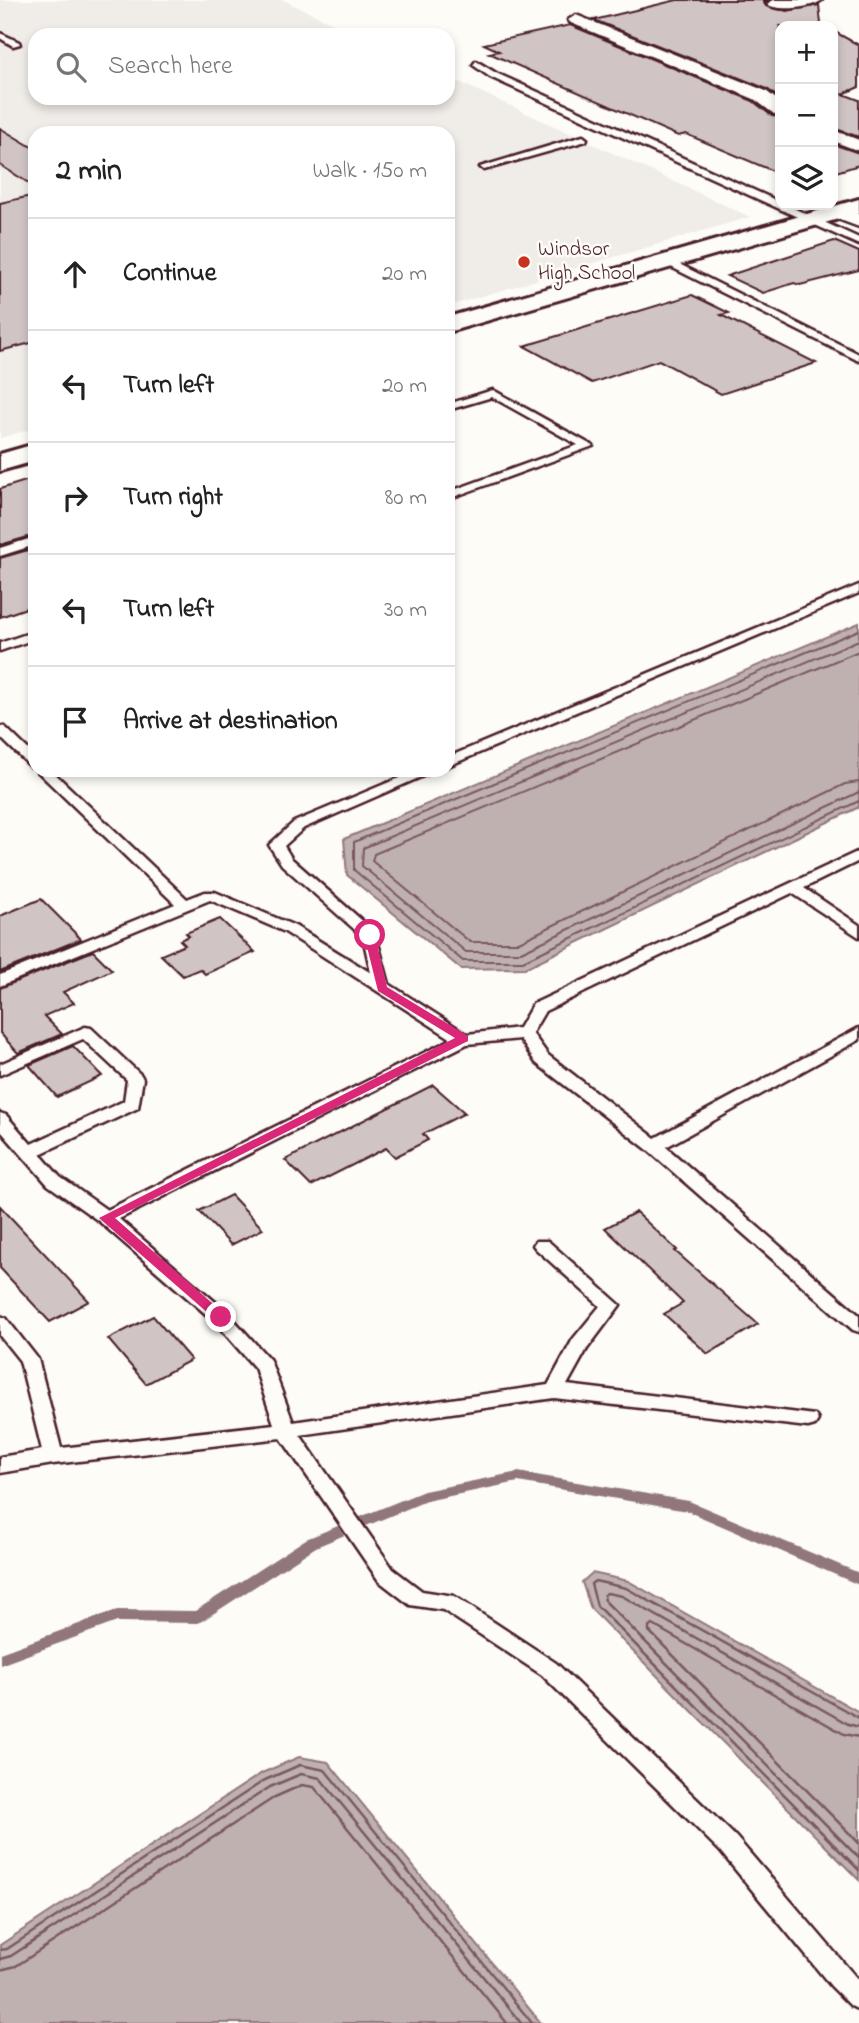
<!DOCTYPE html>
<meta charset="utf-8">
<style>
body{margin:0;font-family:"Indie Flower",sans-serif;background:#f2f2f2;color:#222}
.controls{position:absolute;right:21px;top:21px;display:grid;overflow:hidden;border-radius:14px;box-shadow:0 4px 10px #0003}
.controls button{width:63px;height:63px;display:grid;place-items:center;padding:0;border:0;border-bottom:2px solid #e0e0e0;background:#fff;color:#222;font:35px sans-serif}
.stop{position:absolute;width:21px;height:21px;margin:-16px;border:5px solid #db2777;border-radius:50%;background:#fff}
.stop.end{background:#db2777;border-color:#fff;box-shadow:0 2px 7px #0008}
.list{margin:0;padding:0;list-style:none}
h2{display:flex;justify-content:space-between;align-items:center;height:91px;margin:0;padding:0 28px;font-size:30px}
h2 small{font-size:23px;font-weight:400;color:#767676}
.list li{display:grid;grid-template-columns:46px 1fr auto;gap:21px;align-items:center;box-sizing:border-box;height:112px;padding:0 28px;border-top:2px solid #e0e0e0}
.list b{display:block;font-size:26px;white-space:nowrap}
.list em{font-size:23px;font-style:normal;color:#767676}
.icon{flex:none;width:38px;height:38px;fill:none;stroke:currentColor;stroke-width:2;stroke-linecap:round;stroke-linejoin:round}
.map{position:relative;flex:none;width:859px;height:2023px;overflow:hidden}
.search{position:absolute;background:#fff;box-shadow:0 4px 10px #0003;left:28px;top:28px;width:427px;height:77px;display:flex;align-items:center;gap:18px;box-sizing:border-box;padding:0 24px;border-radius:21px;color:#767676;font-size:26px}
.panel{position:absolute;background:#fff;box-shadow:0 4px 10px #0003;left:28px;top:126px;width:427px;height:651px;border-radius:21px}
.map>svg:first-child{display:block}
</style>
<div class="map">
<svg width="859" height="2023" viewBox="0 0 859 2023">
<rect width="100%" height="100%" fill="#fdfcf7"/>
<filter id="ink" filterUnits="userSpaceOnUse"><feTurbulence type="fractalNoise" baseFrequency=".0143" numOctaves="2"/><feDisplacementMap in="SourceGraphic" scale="14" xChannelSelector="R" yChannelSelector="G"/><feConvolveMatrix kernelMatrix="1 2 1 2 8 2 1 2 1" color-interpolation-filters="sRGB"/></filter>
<g filter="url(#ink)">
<path fill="#f0ece8" d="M0,0h283l75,35h-323v63h413v-21l302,140 -302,89v-173h-413v295l-35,10z"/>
<path fill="#c0b1b1" stroke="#91777b" stroke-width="2" d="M859,623v184l-334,161 -64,1 -114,-94 -3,-36z
M592,1573l36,8 231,131v168l-268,-271 -9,-27z
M299,1757l29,5 213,261h-541v-78l262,-172z"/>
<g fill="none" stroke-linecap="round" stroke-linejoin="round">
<path stroke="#795961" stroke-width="2" d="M859,630l-505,212v28l109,91h60l336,-160
M859,640l-496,208 -1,18 104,86h55l338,-160
M859,651l-485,203 -2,7 98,81h49l326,-158 14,-2"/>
<path stroke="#795961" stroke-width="2.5" d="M859,1718l-233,-130 -31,-7 -4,3 6,22 262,264
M859,1727l-11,-3 -226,-128 -15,-3 -3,2 1,6 254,257
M859,1737l-15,-3 -191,-109 -4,2v4l210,212
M0,1950l7,-1 258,-169 35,-15 25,5 207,253
M0,1959l11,-3 259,-169 31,-13 19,4 201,245
M0,1970l16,-4 259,-169 27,-12 12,2 193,236"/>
<path fill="#91777b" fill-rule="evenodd" d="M518,1472l171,29 170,72v12l-172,-74 -169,-29 -92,19 -110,46 -114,74 -5,2 -80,-1 -117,43v-12l117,-43 78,1 111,-72 118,-48z"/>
</g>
<path fill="#d0c5c4" stroke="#4a1f2b" stroke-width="2" d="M677,0h91l-4,3 2,3 21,5 32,-6 2,19 3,2h-44v73l-13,-10 -173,-69z
M570,25l183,76 19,15 8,1v57l-94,-40 -8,2 -189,-83 10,-2 -15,-7z
M833,31l26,14v42l-16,7 16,6v37l-26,-9z
M0,128l35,21v38l-35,-22z
M833,144l26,9v12l-26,8z
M35,195v147l-35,9v-148z
M834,241l25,11v18l-59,15 -6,-2 -31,10 -36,-17z
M692,295l37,18 -8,2 95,48 -95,31 -62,-34 -67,23 -68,-37z
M35,478v57l-35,10v-56z
M35,548v57l-35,12v-59z
M41,899l40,40 -81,33v-56z
M220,919l35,33 -50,22 -5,-5 -17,7 -22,-21 24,-10 -5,-5 9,-4 -3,-3z
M93,951l19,19 -49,22 11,11 -30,13 18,18 -44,19 -18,-20v-45z
M73,1046l29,30 -45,21 -28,-32z
M433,1085l32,28 -42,21 5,6 -33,17 -9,-9 -75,38 -26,-26z
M231,1195l32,34 -32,16 -32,-34z
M0,1206l89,95 -39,21 -50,-54z
M636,1212l41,38 -2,1 83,73 -50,30 -44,-40 19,-11 -78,-75z
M153,1316l38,44 -45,24 -38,-45z"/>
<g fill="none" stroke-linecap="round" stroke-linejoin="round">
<g stroke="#4a1f2b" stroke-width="5">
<path id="lane" d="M0,33l19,9 1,2 -7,2 -13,-8z
M476,61l20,12 363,165v7l-369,-168 -17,-12z
M583,136l4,3 -1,2 -102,29 -4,-3z
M663,259h6l190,95v7l-196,-98z
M493,390l100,56 -145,53v-7l130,-47 -86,-48 -44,13v-6z
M35,537v8l-35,11v-8z
M859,585v8l-411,173v-9z
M35,631v8l-35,12v-8z
M0,726l5,1 30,29v11l-5,-1 -30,-29z
M36,770h15l136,129 18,-7h10l80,34 76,47 -8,-36 -81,-72 -13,-20 25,-23 124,-52h19l-133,58 -20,18 8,13 83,73 14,52 78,50 52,-6 14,-24 326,-153v10l-55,27 55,37v12l-67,-44 -247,118 -13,22 16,22 107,83 204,-110v12l-193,107 193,168v17l-6,-2 -205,-180 -112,-87 -16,-24 -53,5 -348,175 108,93 43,48 23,62 255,-37 25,-46 27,-33 -64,-57 -3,-4 3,-4h12l72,64 -33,44 -20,36 248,30 3,5 -3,5 -7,2 -254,-29 -254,37 93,134 29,22 32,5 102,67 180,174 123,144v29l-8,-4 -20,-20 -111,-135 -178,-176 -99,-65 -33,-5 -31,-24 -98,-143 -228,26 -53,9v-16l42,-7 -22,-89 -20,-25v-20l6,2 32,41 23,89 213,-24 -19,-56 -40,-46 -115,-100 -52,-37 -48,-55v-17l6,2 25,29 93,-43 3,-21 -44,-41 -83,36v-11l85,-37 6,1 50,47 2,4 -5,29 -98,46 20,23 47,33 345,-171 -167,-107 -75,-32 -210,86v-11l175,-71z"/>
</g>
<g stroke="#4a1f2b" stroke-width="5">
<path id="street" d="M773,0h49c-9,8 -45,12 -55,4z
M576,15l190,76 14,11v13l-6,-1 -20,-15 -183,-76 -3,-3z
M833,130l26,10v11l-26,-10z
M839,207l20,7v13l-27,-10 -2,-4z"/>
</g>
<g stroke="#4a1f2b" stroke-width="6">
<path id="secondary" d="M859,199v14l-411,119v-15z
M35,444v17l-35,10v-17z"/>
</g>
<use href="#lane" fill="#fdfcf7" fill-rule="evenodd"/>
<use href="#street" fill="#fdfcf7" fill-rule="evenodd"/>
<use href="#secondary" fill="#fdfcf7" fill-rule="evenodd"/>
</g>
</g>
<path fill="#db2777" d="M370,932l5,3 12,52 81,49v5l-353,177 113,99 -2,4h-9l-118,-103 356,-180 -77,-47 -14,-56z"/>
<circle fill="#c8321e" stroke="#fdfcf7" stroke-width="2.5" cx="524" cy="262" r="7"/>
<g text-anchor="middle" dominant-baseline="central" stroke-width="5" stroke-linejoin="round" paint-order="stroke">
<g font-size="21" fill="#4a1f2b" stroke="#fdfcf7" text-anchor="start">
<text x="538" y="250">Windsor<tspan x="538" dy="24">High School</tspan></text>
</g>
</g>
</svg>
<div class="controls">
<button>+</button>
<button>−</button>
<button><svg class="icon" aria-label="layers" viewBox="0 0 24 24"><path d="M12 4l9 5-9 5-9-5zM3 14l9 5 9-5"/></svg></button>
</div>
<div class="stop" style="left:370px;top:935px"></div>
<div class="stop end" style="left:221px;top:1317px"></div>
<div class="search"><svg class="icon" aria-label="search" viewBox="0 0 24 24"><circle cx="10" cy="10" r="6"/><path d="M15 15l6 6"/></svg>Search here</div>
<section class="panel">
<h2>2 min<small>Walk · 150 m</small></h2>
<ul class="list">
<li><svg class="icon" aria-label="ahead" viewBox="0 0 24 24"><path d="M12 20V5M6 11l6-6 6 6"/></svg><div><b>Continue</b></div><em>20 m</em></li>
<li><svg class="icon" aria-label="left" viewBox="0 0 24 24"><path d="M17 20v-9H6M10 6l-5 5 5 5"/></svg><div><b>Turn left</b></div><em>20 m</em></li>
<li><svg class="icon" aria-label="right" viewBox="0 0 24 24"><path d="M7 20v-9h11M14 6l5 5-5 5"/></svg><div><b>Turn right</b></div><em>80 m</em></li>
<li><svg class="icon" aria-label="left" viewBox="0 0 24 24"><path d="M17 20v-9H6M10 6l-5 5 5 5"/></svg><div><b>Turn left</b></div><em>30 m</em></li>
<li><svg class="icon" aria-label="arrive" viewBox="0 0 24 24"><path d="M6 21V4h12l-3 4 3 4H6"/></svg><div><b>Arrive at destination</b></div></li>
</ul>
</section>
</div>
